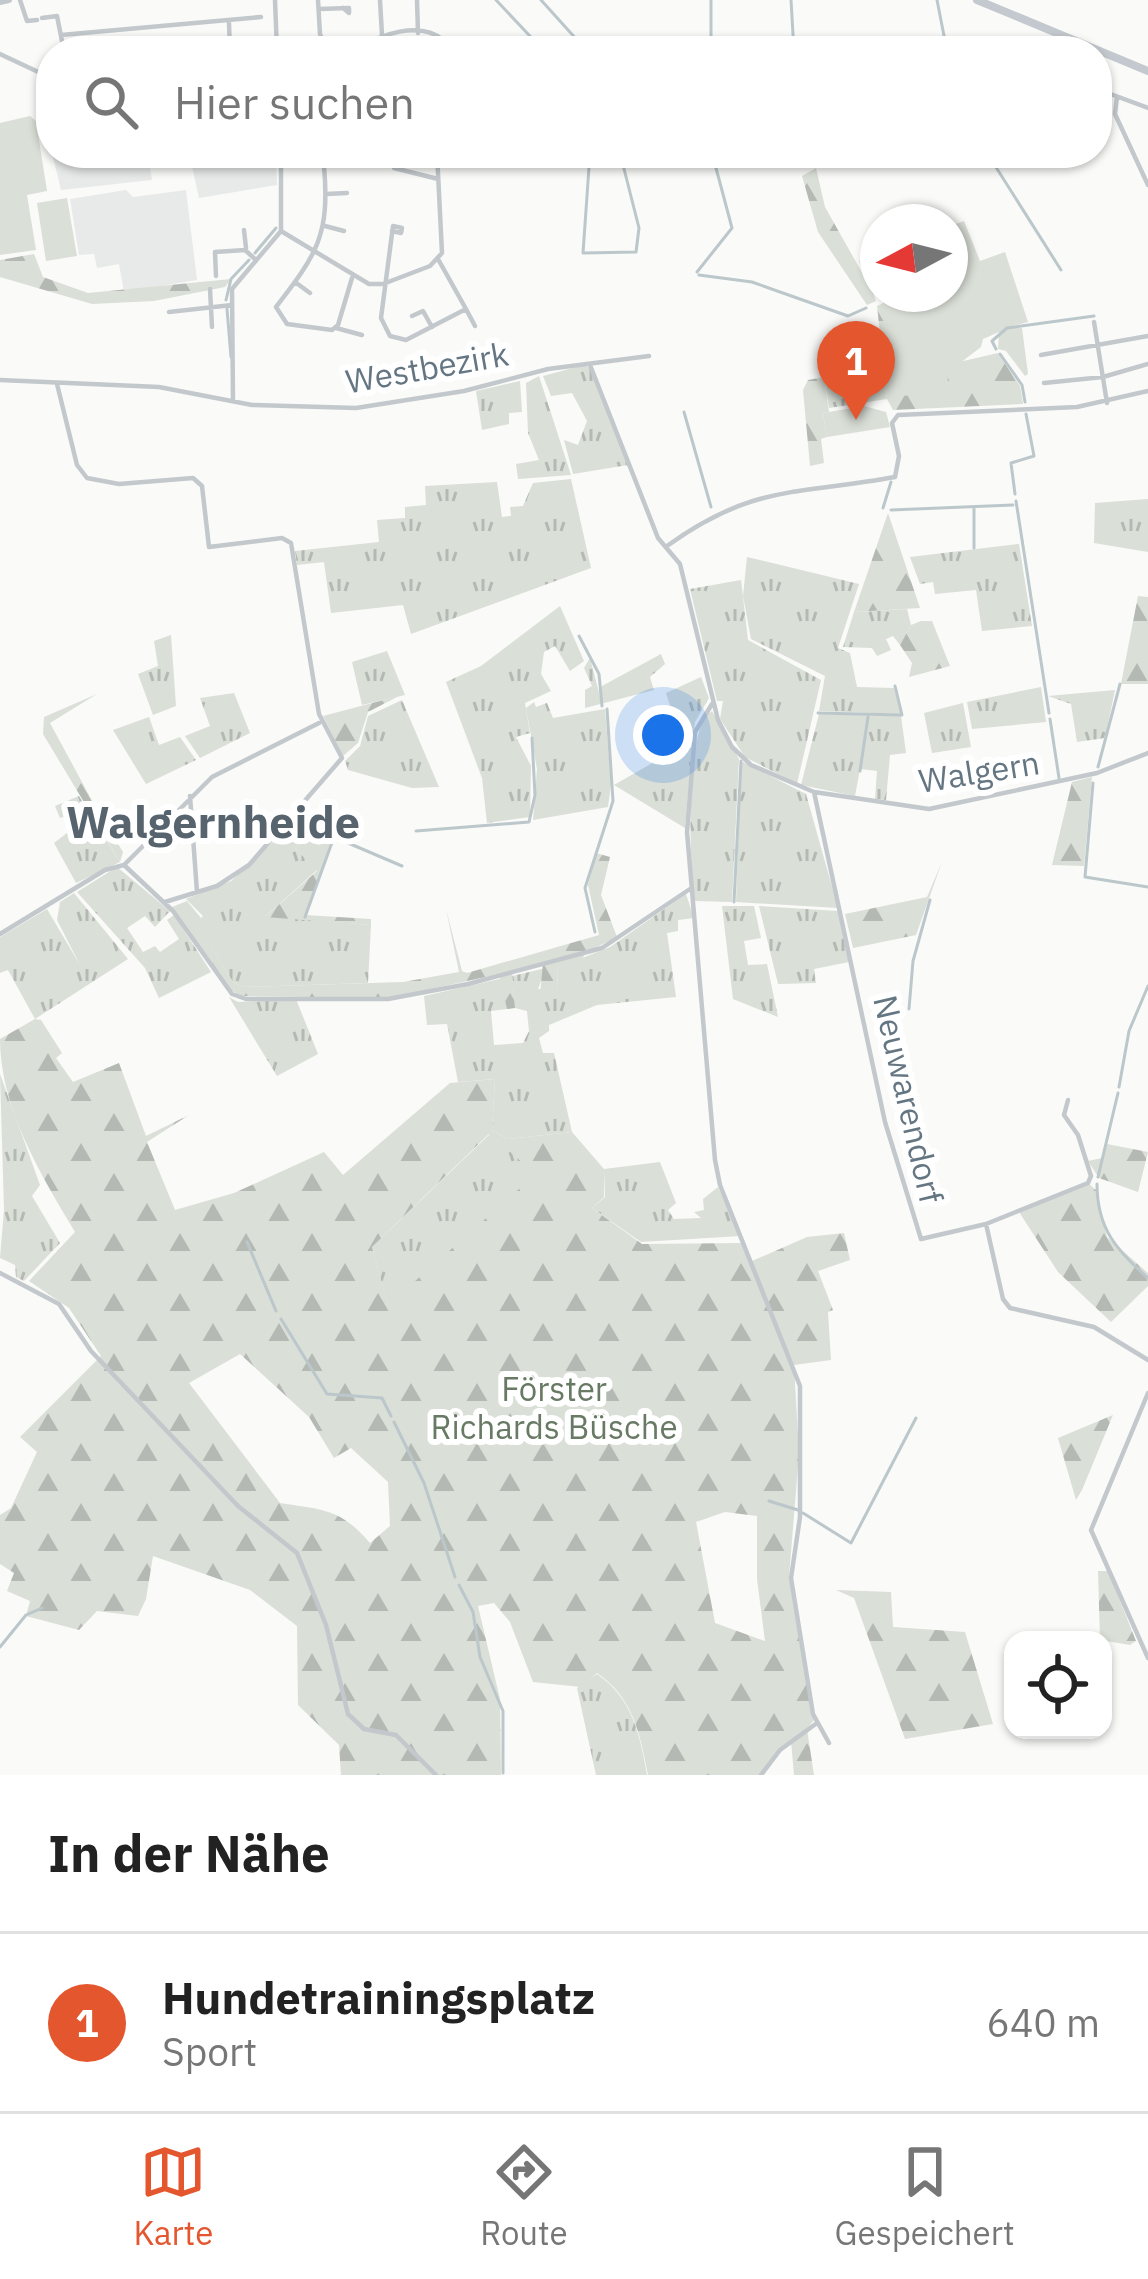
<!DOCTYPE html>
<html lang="de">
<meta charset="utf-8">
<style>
body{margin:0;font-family:"IBM Plex Sans",sans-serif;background:#f6f6f6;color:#222}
.controls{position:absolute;right:36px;bottom:36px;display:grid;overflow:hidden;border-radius:24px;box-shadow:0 3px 9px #0004}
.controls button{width:108px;height:108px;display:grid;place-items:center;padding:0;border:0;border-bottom:3px solid #e0e0e0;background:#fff;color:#222;font:60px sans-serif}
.compass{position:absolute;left:860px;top:204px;width:108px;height:108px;border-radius:50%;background:#fff;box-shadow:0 3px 9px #0004;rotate:263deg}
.you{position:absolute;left:663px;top:735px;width:42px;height:42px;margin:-30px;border:9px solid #fff;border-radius:50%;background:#1a73e8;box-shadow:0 0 0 18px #1a73e833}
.badge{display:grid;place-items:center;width:78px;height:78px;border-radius:50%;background:#e4572e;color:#fff;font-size:39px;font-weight:700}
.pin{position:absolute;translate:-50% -99px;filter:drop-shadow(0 3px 6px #0008)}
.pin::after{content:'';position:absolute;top:63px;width:42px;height:36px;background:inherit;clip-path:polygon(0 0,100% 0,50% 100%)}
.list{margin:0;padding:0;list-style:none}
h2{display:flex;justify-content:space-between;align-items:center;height:156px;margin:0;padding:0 48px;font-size:51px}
h2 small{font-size:39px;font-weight:400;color:#767676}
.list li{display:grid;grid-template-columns:78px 1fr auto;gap:36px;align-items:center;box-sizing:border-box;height:180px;padding:0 48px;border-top:3px solid #e0e0e0}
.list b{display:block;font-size:45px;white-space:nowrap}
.list p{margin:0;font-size:39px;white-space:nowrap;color:#767676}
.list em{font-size:39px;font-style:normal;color:#767676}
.icon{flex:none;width:66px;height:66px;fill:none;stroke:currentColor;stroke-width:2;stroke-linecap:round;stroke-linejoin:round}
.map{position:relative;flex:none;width:1148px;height:1775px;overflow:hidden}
.search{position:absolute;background:#fff;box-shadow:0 3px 9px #0004;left:36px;right:36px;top:36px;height:132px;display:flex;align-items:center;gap:30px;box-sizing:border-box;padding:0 42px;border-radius:48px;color:#767676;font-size:45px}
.sheet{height:336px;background:#fff}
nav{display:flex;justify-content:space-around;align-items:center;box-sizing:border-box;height:168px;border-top:3px solid #e0e0e0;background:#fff;font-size:33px;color:#767676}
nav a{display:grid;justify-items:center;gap:6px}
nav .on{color:#e4572e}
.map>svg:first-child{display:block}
</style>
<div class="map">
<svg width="1148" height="1775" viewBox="0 0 1148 1775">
<defs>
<pattern id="grass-tufts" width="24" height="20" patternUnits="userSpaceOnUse" patternTransform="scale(3)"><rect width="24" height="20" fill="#dadfd7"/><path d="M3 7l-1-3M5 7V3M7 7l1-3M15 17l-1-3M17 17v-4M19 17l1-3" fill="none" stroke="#b4b9b4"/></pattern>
<pattern id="forest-firs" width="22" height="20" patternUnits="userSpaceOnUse" patternTransform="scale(3)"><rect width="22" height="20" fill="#dadfd7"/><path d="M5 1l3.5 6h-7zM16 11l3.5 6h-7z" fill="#b4b9b4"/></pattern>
</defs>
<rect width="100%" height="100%" fill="#fafaf8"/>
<path fill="#e8e9e9" d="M52,153h96l4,27 -91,10z
M189,153h87l1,32 -78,13z
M126,190l7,7 53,-7 11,90 -73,12 -5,-28 -22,4 -3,-14 -15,1 -9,-56z"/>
<path fill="url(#grass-tufts)" d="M584,365l6,3 38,97 -55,9 -9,-34 14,5 9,-24 -15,-28 -21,3 -8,-20z
M884,369l3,30 -58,9 -5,-31z
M539,376l32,99 -53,4 -2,-15 23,-4 -11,-27 -2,-50z
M520,381l2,31 -13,1v11l-27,6 -6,-39z
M571,479l20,89 -180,66 -8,-29 -72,8 -7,-51 -27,3 -2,-14 84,-9 -2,-22 28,-2v-11l21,-2 -1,-19 72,-4 5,35 9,-1 -1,-9 13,-1 10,-23z
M1148,499v53l-54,-9 1,-40z
M1019,544l13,82 -50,5 -6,-41 -41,4 -2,-12 -13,2 -10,-27z
M747,557l112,27 -21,64 12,5 7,34 37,1 7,26 -82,-3 6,-35 -74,-37 -8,-43z
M741,580l7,60 73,40 -24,104 -52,-27 -25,-38 3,-18h-6l-27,-112z
M560,606l24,55 -14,10 -15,-25 -11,6 -3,22 10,17 -26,12 5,30 -14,4 15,29 -1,51 -43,6 -5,-45 -36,-96 35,-16z
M907,609l4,16 -11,20 -7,-9 -7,3 5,11 -14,6 -5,-8 -29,-1 11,-35z
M171,635l5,71 -23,9 -15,-41 20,-8 -4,-25z
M387,651l18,44 -43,10 -10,-43z
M661,654l4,10 -15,13 4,13 -69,18v-18l7,-4 -8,-18 6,-10 12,46v-18z
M701,677l8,21 -14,24 -3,22 -11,-4 -15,-47z
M1041,687l5,35 -74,7 -5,-27z
M1115,690l-10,48 -28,4 -6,-38 -23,-8z
M234,693l16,40 -50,25 -15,-22 25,-10 -10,-28z
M402,700l37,87 -27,1 -64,-18 -3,-9 15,-15 8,-30z
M534,702l2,5 11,-4 6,15 52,-9 6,75 -3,23 -75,13 4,-51 -11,-61z
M963,703l8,44 -39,6 -8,-40z
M712,711l27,48 -7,143 -38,-1c-3,-36 -12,-171 18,-190z
M819,714l82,2 5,37 -16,2 -4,45 -11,-1 2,-28 -17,-2 -5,27 -54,-11z
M149,717l10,28 21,-8 16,23 -50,24 -33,-54z
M682,746l10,2 -7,80 -71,-43z
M741,761l65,33 32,114 -102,-6z
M79,796l41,66 -44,21 -22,-40 22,-17 -6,-11 -10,3 -5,-12z
M291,825l23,8 -19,15 22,22 -51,46 105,9 -3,58 -125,4 -10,-5 -37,-58 7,-8 -17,-17 45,-18z
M117,867l53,44 -15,16 -10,-11 -18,12 16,24 12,-6 5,6 19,-13 -12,-19 7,-5 37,57 -52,26 -14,-30 -68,-76z
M74,893l54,66 -93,60 -27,-49 -8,3v-36l47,-28 33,56 -23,-45 3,-18z
M686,894l8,24 -16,2v11l-11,2 9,64 -79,8 -48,20v6l-10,7 4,15h11l18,79 -65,7 -15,-9 3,-51 -37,3 -11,-58 -20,1 -3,-29 80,-18 3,31 -16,2 3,34 29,-2 6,-12 -2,-20 -12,-3 -3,-32 34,-8 -8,21 20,-1 -1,-20 53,-21z
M722,906h32l7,32 -17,3 4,24 19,-1 11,53 -45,-18z
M759,906l79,5 11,51 -35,7 2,14 -38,1z
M229,997l9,5 58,-3 22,55 -41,22z
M0,1074l40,111 -8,11 28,47 -36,38 -8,-4 -1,-12 -15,-7 4,-48z
M490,1134l47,40 -149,132 -16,-59z
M660,1162l16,41 -8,7 6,9 27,-1 -7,-6 10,-2 -1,-11 15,-12 23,49 -100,6 -49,-34 13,-11 -1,-28z
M597,1674c35,24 43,60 50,101h-51l-19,-87z"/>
<path fill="url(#forest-firs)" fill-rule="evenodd" d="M816,168l9,39 48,85 3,9 -9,4 -49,-73 -16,-56z
M34,254l9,23 45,16 143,-14 -6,8 -71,14 -62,3 -92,-27v-17z
M889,300h47l12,92 -2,-19 13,-11 39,-9 22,33 3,18 -130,6 -6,-11 -10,-93z
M824,377l5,35 -6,1 4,24 -6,2 3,24 -14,3 -7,-76 5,-10z
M888,513l32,95 -66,4z
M1138,596l10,1v87h-27z
M921,621h11l18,45 -41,11 3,-14 -12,-18 11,-20z
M97,694l-47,29 46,85 -3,6 11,7 19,31 -3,10 -77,-128 1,-17z
M399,696l-31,16 -10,31 -15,13 -20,-40z
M1092,777l-8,89 -32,-1 20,-83z
M314,833l19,5 -28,77 66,4v6l-106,-8 52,-46 -22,-23z
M596,853l14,4 -9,38 16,42 -32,16 -3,8 -25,7 1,21 -18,6 3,-32 -31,8 3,37 -8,1 -8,-35 -109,24 -148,-2 -14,-7 -56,-82 15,-6 14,17 -4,7 36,57 10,5 160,-5 56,-10 -13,-63 16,62 5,2 132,-38 -11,-50z
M942,862l-26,73 -63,13 -8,-34 82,-17z
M35,1019l6,1 21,33 -6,5 17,24 46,-19 27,73 43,-21 -42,27 28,68 59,-17 90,-41 19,23 107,-92 45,-4 -3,51 15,9 65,-7 32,37v28l-12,11 50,36 102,-1 8,18 55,-24 37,-4 6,27 -32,11 15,39 -5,2 3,48 -37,5 5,89 -10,123 25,143 -7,9 7,46h-20l-3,-34 -32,34h-111c-8,-42 -15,-77 -51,-102l-16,14 -48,-5 -23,-60 -16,-19 -16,3 22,93 1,76h-160l-2,-30 -41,-40 -1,-79 -47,-36 -97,-34 -7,43 -8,17 -41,-5 -18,19 -53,-14 4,-15 -23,-10 7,-18 -14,-9v-49l11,-7 26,-56 -17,-15 81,-81 -32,-48 -40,-27 46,-49c-34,-57 -75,-124 -75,-193zM489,1134l47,40 -148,131 -16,-58zM240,1354l69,63 25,41 17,-10 37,34 2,44 -20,17c-30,-35 -47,-33 -90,-40l-91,-120zM725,1512l32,4v63l8,62 -50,-18 -19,-101z
M1107,1144l41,8 -10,40 -39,-14 -11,-17 14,-3z
M1089,1184l7,6 11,47 41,36v13l-37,36 -53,-50 -39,-60z
M1113,1415l-31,75 -6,10 -18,-62z
M1098,1571h10l28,70 -6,4 -30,-5z
M836,1590l55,2 2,35 72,5 28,92 -88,15 -51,-141z"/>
<path fill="#dadfd7" d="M30,116l6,5 11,70 -20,4 9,55 -36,5v-132z
M67,198l10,58 -31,5 -9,-58z
M964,221l16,40 25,-9 23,70 -23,6h17l6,46 -3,2 -19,-25 -8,-2 1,-17 -16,7 -2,8 -34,26 2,19 -47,4 -12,-83 46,-5v-8l-57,-2 -20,-37 19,-9v42h72v-68z
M864,406l22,6 4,15 -63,10 -4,-24z"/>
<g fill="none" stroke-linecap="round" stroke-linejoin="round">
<path stroke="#bbc7cb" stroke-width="3" d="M496,0l48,51
M541,0l46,51
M711,0v51
M791,0l3,51
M937,0l10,51
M590,153l-7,100 53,-1 3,-24 -19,-75
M987,153l74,117
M255,253l21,-25
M697,272l35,-44 -20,-75
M699,275l53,7 96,34 18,-8
M226,300l5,-21 18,-19
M227,309l4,48
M996,349l-4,-8 15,-13 87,-12
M1000,354l22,31 3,17
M684,412l27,95
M1015,494l-4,-31 23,-7 -8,-42
M1016,501l33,212
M883,508l8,-26
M891,510l122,-5
M974,548v-40
M579,636l20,38 3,32
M818,713l84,2 -7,-29
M1050,719l9,59
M1098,767l22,-83
M860,771l8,-54
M1093,783l-8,94 63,10
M416,831l113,-9 6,-27 -3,-57
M734,902l7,-141
M305,917l29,-80 68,29
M595,932l-10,-44 28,-87 -6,-92
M909,1009l4,-48 17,-61
M1119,1087l10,-56 19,-45
M1098,1177l20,-84
M1097,1184c0,44 19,66 51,94
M247,1242l29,69
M281,1319l46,75 55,4 9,18
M394,1422l30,61 31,94
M769,1501l29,9
M803,1513l48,30 65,-125
M459,1585l14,27 7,45 23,54v62
M0,1647l26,-32 16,-7"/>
<path stroke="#c3c8cc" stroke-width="4.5" d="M20,0l7,21 10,-1
M275,0l2,51
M318,0l2,34 7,17
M380,0l2,35
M417,0l1,33
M319,9l30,-1v5l-6,-5
M42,18l15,-2 7,35
M229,23l1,28
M61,35l200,-18
M209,51l21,-3
M358,51c20,-18 63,-30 85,-11l1,11
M0,54l51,24
M1097,89l51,19
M1117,97l-2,17 33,71
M393,153l1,15 44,11
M358,163l14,-10
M324,166c6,69 -7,88 -48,141l11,17 45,6 6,-5 14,-47
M326,194l21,-1
M325,226l19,5
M393,226l-12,92 9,18 16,4 60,-31 -28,-50
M244,230l2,18
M281,231l88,53h14l47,-18 12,-13 -5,-100
M392,231l9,2 1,-5 -9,-2
M216,276l-1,-24 30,-2 11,10
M295,282l15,11
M210,289l2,38
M466,309l9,17
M169,312l63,-7
M412,316l11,-5 9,16
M1094,322l13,81
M336,328l26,7
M1041,355l107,-19
M590,365l68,173 22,26 38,156 14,27 19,18 63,27 115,17 168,-36 51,-20
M0,380l159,7 93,18 104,3 108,-17 84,-22 101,-13
M1044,383l59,-6 45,-13
M57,384l20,81 10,13 32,6 74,-6 9,8 7,61 73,-9 9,5 28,171 23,44 -93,107 -32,21 -52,16
M233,401l-1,-112 49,-58v-78
M667,546c86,-62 129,-51 228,-69l4,-21 -7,-33 6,-8 179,-8 71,-16
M712,704l-17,28 -8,100 28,328 5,25 80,201v131l-9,61 22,136 16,29
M814,792l71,330 36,117 65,-15 102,-41 3,-7 -13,-41 -14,-20 4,-15
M190,796l7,96
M167,821l24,-3
M124,865l88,-88 107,-54
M0,934l105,-64 19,-5 49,46 59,83 14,5h142l80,-15 134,-36 88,-59
M986,1224l17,75 7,9 84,19 54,33
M0,1273l59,31 32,47 147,155 59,47 29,72 22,89 16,15 32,6 40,40
M1148,1393l-57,137 57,128
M761,1775l19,-25 37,-27"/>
<path stroke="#c3c8cc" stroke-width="6" d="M0,2l9,-2"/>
<path stroke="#c3c9ce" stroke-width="8" d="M977,0l171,71"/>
</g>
<g text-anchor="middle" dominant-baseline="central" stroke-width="12" stroke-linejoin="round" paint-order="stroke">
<g font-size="33" fill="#657683" stroke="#fff">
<text transform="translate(427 367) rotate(-10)">Westbezirk</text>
<text transform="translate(979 771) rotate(-9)">Walgern</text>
<text transform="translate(909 1099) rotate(77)">Neuwarendorf</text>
</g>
<g font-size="33" fill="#687a64" stroke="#fff">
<text x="554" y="1388">Förster<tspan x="554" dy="38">Richards Büsche</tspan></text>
</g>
<g font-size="45" font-weight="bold" fill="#57646e" stroke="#fff">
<text x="213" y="821">Walgernheide</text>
</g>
</g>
</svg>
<div class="controls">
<button><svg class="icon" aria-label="locate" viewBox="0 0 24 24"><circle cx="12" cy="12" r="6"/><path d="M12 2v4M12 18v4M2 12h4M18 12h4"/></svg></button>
</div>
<svg class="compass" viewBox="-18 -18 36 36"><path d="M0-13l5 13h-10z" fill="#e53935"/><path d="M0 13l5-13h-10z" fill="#767676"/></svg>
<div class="you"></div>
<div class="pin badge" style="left:856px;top:420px">1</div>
<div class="search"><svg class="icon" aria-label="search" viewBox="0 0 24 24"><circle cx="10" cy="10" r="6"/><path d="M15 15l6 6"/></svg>Hier suchen</div>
</div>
<section class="sheet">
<h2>In der Nähe<small></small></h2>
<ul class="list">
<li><span class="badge">1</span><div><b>Hundetrainingsplatz</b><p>Sport</p></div><em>640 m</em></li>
</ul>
</section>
<nav>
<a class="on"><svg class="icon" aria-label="map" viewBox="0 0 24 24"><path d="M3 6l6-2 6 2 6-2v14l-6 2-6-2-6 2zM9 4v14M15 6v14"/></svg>Karte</a>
<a><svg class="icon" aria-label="directions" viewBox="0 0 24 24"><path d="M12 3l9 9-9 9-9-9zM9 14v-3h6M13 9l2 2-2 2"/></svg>Route</a>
<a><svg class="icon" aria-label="saved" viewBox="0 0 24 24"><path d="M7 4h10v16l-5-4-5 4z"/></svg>Gespeichert</a>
</nav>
